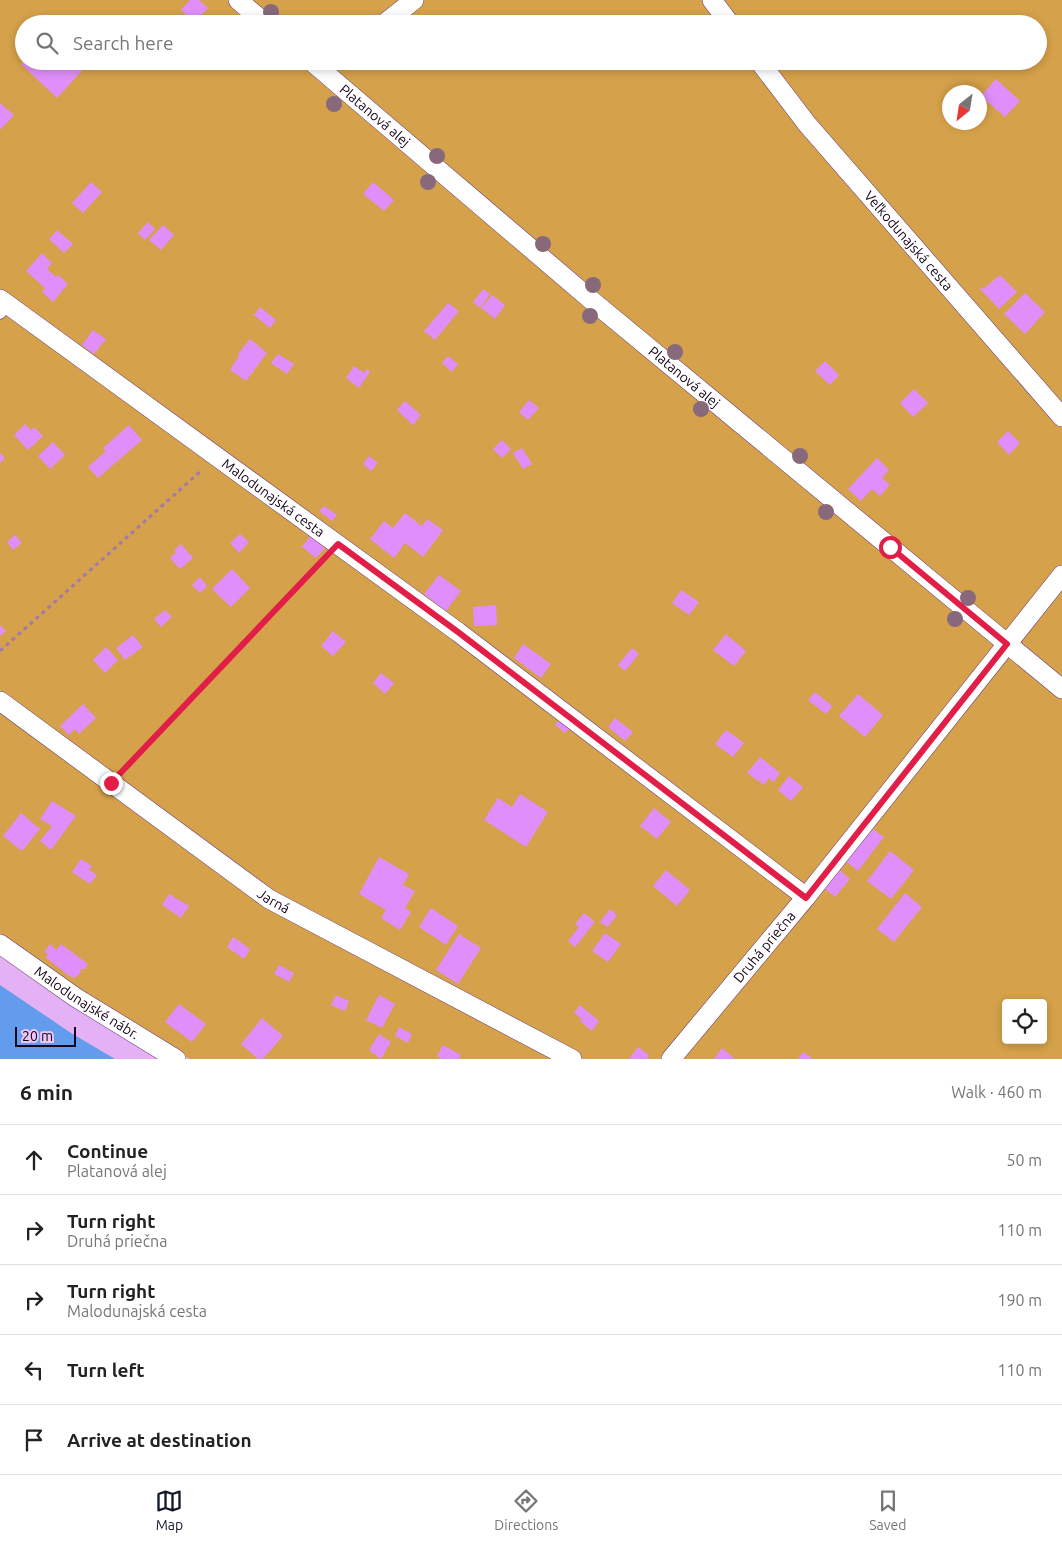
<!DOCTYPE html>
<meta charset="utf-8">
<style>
body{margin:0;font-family:Ubuntu,sans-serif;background:#f6f6f6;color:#222}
.controls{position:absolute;right:15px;bottom:15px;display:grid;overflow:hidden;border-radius:5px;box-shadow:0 2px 8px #0003}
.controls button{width:45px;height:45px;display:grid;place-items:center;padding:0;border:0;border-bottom:1px solid #e0e0e0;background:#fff;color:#222;font:25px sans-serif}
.compass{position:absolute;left:942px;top:85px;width:45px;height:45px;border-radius:50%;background:#fff;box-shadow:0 2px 8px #0003;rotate:210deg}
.scale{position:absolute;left:15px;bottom:12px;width:61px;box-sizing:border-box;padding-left:5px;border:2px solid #16051b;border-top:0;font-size:14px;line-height:18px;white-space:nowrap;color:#16051b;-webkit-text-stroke:4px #ecc4f9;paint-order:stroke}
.stop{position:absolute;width:15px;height:15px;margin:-11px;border:4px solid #e11d48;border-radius:50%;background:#fff}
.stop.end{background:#e11d48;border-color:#fff;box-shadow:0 1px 5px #0008}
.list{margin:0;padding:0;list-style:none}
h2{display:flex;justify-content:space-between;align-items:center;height:65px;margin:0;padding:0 20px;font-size:21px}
h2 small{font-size:16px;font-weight:400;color:#767676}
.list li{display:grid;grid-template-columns:32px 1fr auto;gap:15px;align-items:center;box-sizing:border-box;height:70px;padding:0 20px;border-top:1px solid #e0e0e0}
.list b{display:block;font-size:19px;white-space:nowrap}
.list p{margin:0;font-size:16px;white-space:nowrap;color:#767676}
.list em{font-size:16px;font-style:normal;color:#767676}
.icon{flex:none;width:28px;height:28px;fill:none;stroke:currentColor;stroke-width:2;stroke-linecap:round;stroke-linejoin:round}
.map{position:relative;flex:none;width:1062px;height:1059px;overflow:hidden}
.search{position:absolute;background:#fff;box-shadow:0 2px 8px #0003;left:15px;right:15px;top:15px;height:55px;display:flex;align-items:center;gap:12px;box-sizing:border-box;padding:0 18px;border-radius:28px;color:#767676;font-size:19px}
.sheet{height:415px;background:#fff}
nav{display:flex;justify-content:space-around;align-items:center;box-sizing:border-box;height:70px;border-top:1px solid #e0e0e0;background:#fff;font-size:14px;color:#767676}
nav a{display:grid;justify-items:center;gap:2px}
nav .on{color:#111827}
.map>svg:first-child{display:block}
</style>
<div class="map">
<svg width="1062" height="1059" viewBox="0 0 1062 1059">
<rect width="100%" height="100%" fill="#e4b2f4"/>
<path fill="#d5a14a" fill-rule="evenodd" d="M0,0h1062v1059h-872l-86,-50 -104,-76zM24,24h1014v37h-1014zM950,92h30v30h-30zM1006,1003h37v37h-37z"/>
<path fill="#639bed" d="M0,985l71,48 44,26h-115z"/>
<path fill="#e08ffa" d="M190,0h9l9,8 -13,14 -14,-12z
M25,61h60l3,3 -31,34 -36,-34z
M208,61h13l-5,6z
M996,79l24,22 -15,16 -24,-21z
M0,103l14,12 -14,15z
M91,182l11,10 -19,21 -11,-10z
M373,182l21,18 -10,11 -21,-17z
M148,222l7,7 -10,11 -7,-7z
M163,225l11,10 -13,15 -12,-10z
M57,230l16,14 -9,9 -15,-14z
M42,253l10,10 -5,6 9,8 2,-2 10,9 -15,18 -11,-10 3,-4 -19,-17z
M1000,275l17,17 -18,17 -19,-20 2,-2 1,2z
M483,289l7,5 -10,14 -7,-6z
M1025,293l20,19 -20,22 -21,-20z
M492,295l13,10 -10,14 -14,-11z
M448,303l11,8 -24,29 -11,-9z
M260,307l16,13 -6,8 -16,-13z
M93,330l13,9 -12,15 -12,-9z
M250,339l17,14 -21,28 -16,-11 9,-14 -1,-2z
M278,354l16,10 -7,10 -16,-11z
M448,356l10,8 -6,8 -10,-9z
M825,361l14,14 -9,10 -15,-14z
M354,366l10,7 3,-4 3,3 -11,16 -13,-10z
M914,389l14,14 -15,14 -13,-14z
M529,400l10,8 -11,12 -9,-8z
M405,401l16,14 -8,10 -16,-15z
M25,424l6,6 3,-3 9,9 -15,14 -14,-15z
M129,425l13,15 -44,38 -10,-11 18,-16 -3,-3z
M1008,431l12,12 -11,12 -12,-13z
M502,440l9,9 -9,9 -9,-9z
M53,442l12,13 -15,14 -12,-13z
M522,448l10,16 -9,5 -10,-16z
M0,453l5,5 -5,5z
M369,456l9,7 -7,8 -8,-7z
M877,458l12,12 -7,8 8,7 -10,11 -8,-7 -11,12 -13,-12z
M324,506l13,9 -5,6 -13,-10z
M405,513l17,13 5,-7 16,11 -20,27 -18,-14 -11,15 -24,-19 14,-18 9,7z
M240,534l9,8 -10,11 -9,-10z
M15,535l7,8 -9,7 -6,-8z
M310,536l15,12 -9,10 -14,-11z
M181,544l12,14 -13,11 -10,-11 6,-6 -2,-2z
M232,569l18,19 -19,19 -19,-18z
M439,575l22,16 -15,20 -22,-17z
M200,577l7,9 -7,7 -8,-8z
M681,590l18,12 -10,13 -17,-12z
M496,605l1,20 -23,1 -1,-19z
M165,610l7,7 -11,10 -7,-8z
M0,625l6,6 -6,5z
M333,631l13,11 -13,14 -12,-10z
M726,634l20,17 -12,15 -21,-16z
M133,635l10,12 -18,13 -9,-12z
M523,644l28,20 -10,14 -27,-20z
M106,647l12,13 -13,13 -12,-13z
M632,648l7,6 -14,17 -7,-6z
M381,673l13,10 -9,11 -12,-11z
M815,692l17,14 -6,8 -18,-14z
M858,694l25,21 -18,22 -26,-21z
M83,704l13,14 -17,16 -4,-5 -6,6 -9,-9z
M561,718l10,8 -6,7 -10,-8z
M615,718l18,14 -8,9 -17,-14z
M726,730l18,13 -11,14 -18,-13z
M760,757l20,16 -6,9 -5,-4 -5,7 -17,-12z
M789,776l14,11 -12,14 -13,-11z
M520,794l28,18 -22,35 -42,-27 14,-22 14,9z
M52,801l24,15 -25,34 -11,-9 12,-15 -12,-7z
M654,808l17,14 -14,17 -17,-13z
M21,813l19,16 -18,22 -19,-15z
M870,827l14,10 -26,34 -15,-12z
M890,851l24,19 -23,29 -24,-18z
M379,857l30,17 -6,11 12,6 -10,17 6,4 -11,18 -19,-12 5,-8 -27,-16z
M81,859l11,7 -3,4 8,5 -7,9 -18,-12z
M837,868l13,11 -15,18 -13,-11z
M666,870l24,20 -13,16 -24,-20z
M905,893l17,14 -28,35 -17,-13z
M169,894l20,12 -8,12 -19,-13z
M431,908l27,18 -12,19 -27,-18z
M610,909l7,6 -9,12 -8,-5z
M584,913l11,9 -20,25 -7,-6 11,-14 -4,-3z
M605,933l16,11 -13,18 -16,-11z
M459,934l22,14 -23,36 -22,-14z
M233,937l17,12 -6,10 -17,-12z
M50,944l7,6 4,-6 27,20 -3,5h-4l-1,5 -6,4 -6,-3 -22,-17 2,-4 -4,-2z
M279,965l15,8 -5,9 -15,-8z
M336,995l13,6 -4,10 -14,-6z
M379,995l16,9 -13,24 -16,-8z
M179,1004l27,20 -14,18 -27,-20z
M580,1005l19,16 -7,10 -12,-10 2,-2 -8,-6z
M262,1018l21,18 -20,23h-5l-17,-15z
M399,1027l13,7 -4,9 -13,-7z
M379,1034l12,8 -10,17 -12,-9z
M443,1045l18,10 -2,4h-17l-5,-3z
M638,1047l11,8 -2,4h-18z
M722,1048l12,10 -1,1h-19z
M803,1052l10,7h-15z"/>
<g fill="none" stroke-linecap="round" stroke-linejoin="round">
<g stroke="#643871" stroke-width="11">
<path id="service" d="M0,314l9,-9"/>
</g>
<g stroke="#643871" stroke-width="20">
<g id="minor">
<path d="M238,0l28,24"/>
<path d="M712,0l18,24"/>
<path d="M384,24l30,-24"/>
<path id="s1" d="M311,61l285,243 466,385"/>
<path id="s2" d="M759,61l48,63 255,293"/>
<path id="s3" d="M0,299l458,333 348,265"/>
<path id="s4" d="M0,701l269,198 303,160"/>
<path id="s5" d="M0,944l75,53 101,62"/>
<path id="s6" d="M671,1059l135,-162 256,-322"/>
</g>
</g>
<path stroke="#a079ad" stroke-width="3" stroke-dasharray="4 4" stroke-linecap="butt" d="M0,651l202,-181
M124,770l200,-212"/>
<use href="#service" stroke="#fff" stroke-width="10"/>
<use href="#minor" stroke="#fff" stroke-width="19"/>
</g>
<g fill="#87697b">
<circle cx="271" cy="12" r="8"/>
<circle cx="334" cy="104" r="8"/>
<circle cx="437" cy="156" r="8"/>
<circle cx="428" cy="182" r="8"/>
<circle cx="543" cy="244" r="8"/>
<circle cx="593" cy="285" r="8"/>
<circle cx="590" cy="316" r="8"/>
<circle cx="675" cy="352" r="8"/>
<circle cx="701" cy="409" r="8"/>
<circle cx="800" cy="456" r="8"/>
<circle cx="826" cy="512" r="8"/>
<circle cx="968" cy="598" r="8"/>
<circle cx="955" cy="619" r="8"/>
</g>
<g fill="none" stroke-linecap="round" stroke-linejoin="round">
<path stroke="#e11d48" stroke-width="6" d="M111,783l227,-239 120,88 348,266 201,-254 -117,-97"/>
</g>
<g text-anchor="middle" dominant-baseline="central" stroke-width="4.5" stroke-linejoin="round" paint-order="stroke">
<g font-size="14" fill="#16051b" stroke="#ecc4f9">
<text stroke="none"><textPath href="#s1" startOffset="84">Platanová alej</textPath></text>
<text stroke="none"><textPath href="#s2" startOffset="234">Veľkodunajská cesta</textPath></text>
<text stroke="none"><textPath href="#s1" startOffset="489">Platanová alej</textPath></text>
<text stroke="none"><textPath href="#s3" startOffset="338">Malodunajská cesta</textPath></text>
<text stroke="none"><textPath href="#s4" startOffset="339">Jarná</textPath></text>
<text stroke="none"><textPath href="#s6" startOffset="146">Druhá priečna</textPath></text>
<text stroke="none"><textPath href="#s5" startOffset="105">Malodunajské nábr.</textPath></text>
</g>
</g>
</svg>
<div class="controls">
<button><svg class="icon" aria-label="locate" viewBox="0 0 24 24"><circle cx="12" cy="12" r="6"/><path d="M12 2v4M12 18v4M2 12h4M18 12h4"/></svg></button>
</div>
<svg class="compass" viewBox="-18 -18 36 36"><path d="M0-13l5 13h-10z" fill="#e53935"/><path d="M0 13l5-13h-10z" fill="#767676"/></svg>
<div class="scale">20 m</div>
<div class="stop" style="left:890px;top:547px"></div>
<div class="stop end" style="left:111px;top:783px"></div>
<div class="search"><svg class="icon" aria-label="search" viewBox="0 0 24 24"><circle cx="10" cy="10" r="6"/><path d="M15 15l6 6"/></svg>Search here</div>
</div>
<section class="sheet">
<h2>6 min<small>Walk · 460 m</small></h2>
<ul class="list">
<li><svg class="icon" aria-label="ahead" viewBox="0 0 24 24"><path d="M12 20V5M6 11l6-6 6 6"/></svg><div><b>Continue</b><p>Platanová alej</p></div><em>50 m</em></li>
<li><svg class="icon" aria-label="right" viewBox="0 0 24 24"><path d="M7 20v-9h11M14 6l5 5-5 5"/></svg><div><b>Turn right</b><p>Druhá priečna</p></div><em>110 m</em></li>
<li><svg class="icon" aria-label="right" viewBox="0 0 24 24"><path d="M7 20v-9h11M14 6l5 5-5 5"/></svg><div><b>Turn right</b><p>Malodunajská cesta</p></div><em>190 m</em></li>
<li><svg class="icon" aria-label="left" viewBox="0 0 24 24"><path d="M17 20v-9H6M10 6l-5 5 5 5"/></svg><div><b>Turn left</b></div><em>110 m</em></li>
<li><svg class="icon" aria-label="arrive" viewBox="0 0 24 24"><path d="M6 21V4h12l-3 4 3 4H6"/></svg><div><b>Arrive at destination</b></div></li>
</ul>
</section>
<nav>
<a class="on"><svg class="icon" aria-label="map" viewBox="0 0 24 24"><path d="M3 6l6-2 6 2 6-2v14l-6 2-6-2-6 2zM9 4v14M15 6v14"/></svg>Map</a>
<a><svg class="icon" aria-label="directions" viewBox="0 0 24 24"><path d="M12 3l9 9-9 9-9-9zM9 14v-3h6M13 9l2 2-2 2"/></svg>Directions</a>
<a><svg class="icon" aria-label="saved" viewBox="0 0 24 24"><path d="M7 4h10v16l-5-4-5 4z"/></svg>Saved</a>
</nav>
